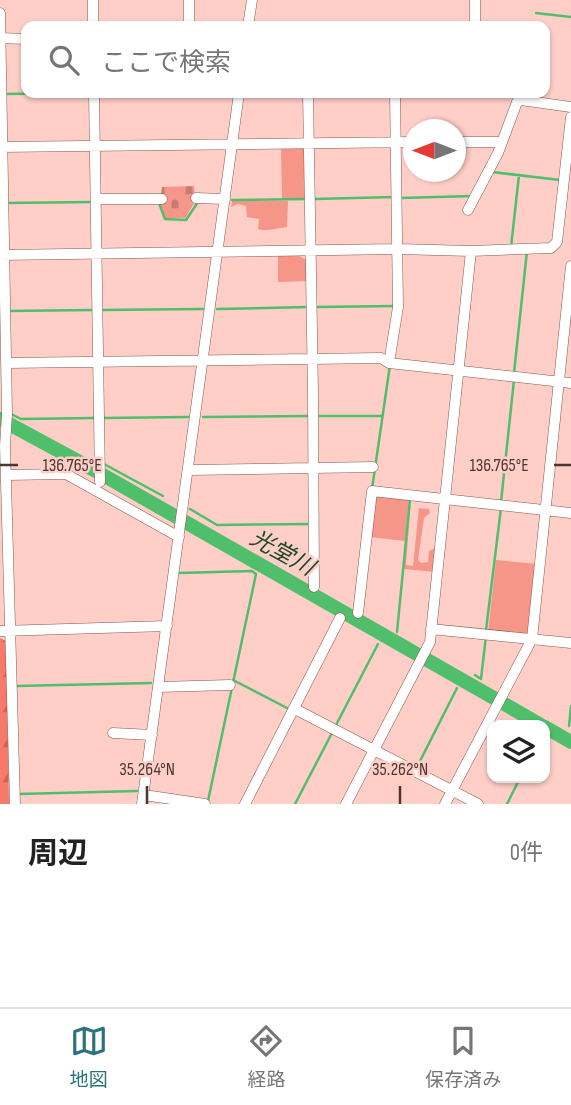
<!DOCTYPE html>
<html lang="ja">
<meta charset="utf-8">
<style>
body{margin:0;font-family:"Sofia Sans Condensed","Noto Sans JP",sans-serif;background:#f2f2f2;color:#222}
.controls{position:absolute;right:21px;bottom:21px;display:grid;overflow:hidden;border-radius:14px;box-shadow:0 2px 5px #0004}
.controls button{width:63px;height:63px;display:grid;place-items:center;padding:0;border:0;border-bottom:2px solid #e0e0e0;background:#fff;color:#222;font:35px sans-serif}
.compass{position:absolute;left:403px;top:119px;width:63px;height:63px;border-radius:50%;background:#fff;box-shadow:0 2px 5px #0004;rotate:270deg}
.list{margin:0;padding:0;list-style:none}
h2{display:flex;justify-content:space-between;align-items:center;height:91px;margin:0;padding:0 28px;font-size:30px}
h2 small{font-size:23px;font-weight:400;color:#767676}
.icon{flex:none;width:38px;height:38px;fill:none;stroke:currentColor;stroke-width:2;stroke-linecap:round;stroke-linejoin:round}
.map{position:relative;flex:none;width:571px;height:804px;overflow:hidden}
.search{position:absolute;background:#fff;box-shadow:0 2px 5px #0004;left:21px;right:21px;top:21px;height:77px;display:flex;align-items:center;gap:18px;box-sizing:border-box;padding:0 24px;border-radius:14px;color:#767676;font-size:26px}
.sheet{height:203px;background:#fff}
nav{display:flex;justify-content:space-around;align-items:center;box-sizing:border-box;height:98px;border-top:2px solid #e0e0e0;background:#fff;font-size:19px;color:#767676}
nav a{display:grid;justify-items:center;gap:4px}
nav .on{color:#2a727c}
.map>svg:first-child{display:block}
</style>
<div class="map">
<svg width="571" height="804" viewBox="0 0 571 804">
<defs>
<pattern id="forest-firs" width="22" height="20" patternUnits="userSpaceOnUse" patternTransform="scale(1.75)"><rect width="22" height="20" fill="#f67969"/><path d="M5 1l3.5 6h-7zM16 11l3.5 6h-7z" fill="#c96457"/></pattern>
<pattern id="cemetery-stones" width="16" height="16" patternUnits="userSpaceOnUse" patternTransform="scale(1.75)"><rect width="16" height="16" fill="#f69688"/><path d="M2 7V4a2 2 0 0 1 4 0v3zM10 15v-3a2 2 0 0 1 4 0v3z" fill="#c97b70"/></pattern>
</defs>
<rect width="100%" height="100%" fill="#fecec7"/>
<path fill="#f69688" d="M281,146h23l2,52 -24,1z
M232,201h56l-1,26c-9,1 -21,5 -29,2l1,-10 -12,-2 -1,-11 -8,-2 -7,3z
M278,254h18l12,7v20l-30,1z
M376,493l33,4 -4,44 -36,-4z
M411,498l-5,67 7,1 6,-58 10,1 1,4 -6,5 -6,42 3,3 7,-1 1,-11 6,-3 1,24 -32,-3z
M496,560l41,4 -7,71 -42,-3z"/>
<path fill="url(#forest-firs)" d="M0,638l6,3 3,163h-9z"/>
<path fill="url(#cemetery-stones)" d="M194,186l1,16 -10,16h-20l-5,-15 2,-16z"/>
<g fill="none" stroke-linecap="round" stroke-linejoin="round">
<path stroke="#50bf6b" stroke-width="2.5" d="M536,13l35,4
M99,93h85
M4,94l87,-1
M492,172l68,8
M400,198l73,-2
M314,199l81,-2
M232,200l74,-1
M5,203l87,-1
M159,203l6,16 21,1 12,-18
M511,247l8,-72
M315,307l81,-1
M217,309l91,-2
M100,310l103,-1
M7,311l87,-1
M514,373l13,-122
M9,413l12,6 74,-1
M316,416h66
M203,417l108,-1
M102,418l86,-1
M104,464l59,32
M372,489l18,-124
M501,502l13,-122
M190,509l27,16 94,-1
M179,573l73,-2 4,3 -48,227
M317,591v7
M486,630l15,-122
M397,632l13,-133
M381,639l2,-4
M396,643v-6
M475,675l6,4 5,-43
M233,680l56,29
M459,683l2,-4
M471,685l2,-5
M16,686l135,-3
M569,726l2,-20
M335,727l43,-83
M551,735l2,-3
M545,738l3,2
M566,739l2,-4
M416,769l41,-81
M19,794l118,-3
M295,804l38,-73
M507,804l13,-26"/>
<path stroke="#50bf6b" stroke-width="14" d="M0,419l96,52 445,254
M545,727l26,15"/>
<g stroke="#88564e" stroke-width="11">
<path id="minor" d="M93,0v26
M189,0v26
M475,0v26
M0,13l7,401 -2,32 10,358
M248,26l4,-26
M0,38l26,1
M94,93l6,389
M308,93l5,299 1,195
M456,142h46
M0,147l414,-5
M196,198l29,1
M96,199h66
M468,210l30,-57 19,-51 4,-2 50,7
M0,255l397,-6 74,2 80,-3 6,-6 14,-125
M6,363l375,-5 8,5 182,20
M389,363l9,-56 -3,-214
M188,470l185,-3
M6,475l60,-1 113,63
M358,613l14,-122 199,22
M431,629l140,14
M0,631l167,-5
M158,687l72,-2
M295,709l183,95
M113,733l39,2
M144,795l61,9
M142,804l97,-711
M245,804l95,-186
M346,804l84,-162 41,-391
M445,804l87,-165 39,-373"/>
</g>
<use href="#minor" stroke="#fff" stroke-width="10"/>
</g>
<path fill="none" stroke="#4d3632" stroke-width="2.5" d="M0,465h18M554,465h17M147,786v18M400,786v18"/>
<g text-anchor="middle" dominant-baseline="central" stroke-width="5" stroke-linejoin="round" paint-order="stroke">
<g font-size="23" font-style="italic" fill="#1e4928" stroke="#fecec7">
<text transform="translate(282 553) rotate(29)">光堂川</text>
</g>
</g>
<g font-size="18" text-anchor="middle" fill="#4d3632" stroke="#fecec7" stroke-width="5" stroke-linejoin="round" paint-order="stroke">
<text x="499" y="471">136.765°E</text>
<text x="72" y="471">136.765°E</text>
<text x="147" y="775">35.264°N</text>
<text x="400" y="775">35.262°N</text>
</g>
</svg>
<div class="controls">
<button><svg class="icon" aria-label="layers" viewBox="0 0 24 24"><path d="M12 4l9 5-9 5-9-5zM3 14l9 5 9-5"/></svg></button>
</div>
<svg class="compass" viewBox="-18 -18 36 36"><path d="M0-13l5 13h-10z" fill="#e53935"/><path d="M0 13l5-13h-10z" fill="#767676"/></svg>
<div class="search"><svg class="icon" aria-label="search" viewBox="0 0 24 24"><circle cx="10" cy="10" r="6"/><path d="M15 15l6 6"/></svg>ここで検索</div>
</div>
<section class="sheet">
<h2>周辺<small>0件</small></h2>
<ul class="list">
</ul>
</section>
<nav>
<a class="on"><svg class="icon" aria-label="map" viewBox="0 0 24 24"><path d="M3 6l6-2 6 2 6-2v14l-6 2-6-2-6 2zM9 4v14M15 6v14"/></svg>地図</a>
<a><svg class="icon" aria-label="directions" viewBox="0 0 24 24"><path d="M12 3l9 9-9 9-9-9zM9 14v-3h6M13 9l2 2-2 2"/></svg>経路</a>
<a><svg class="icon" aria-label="saved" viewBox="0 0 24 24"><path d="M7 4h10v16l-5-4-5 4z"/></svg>保存済み</a>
</nav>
